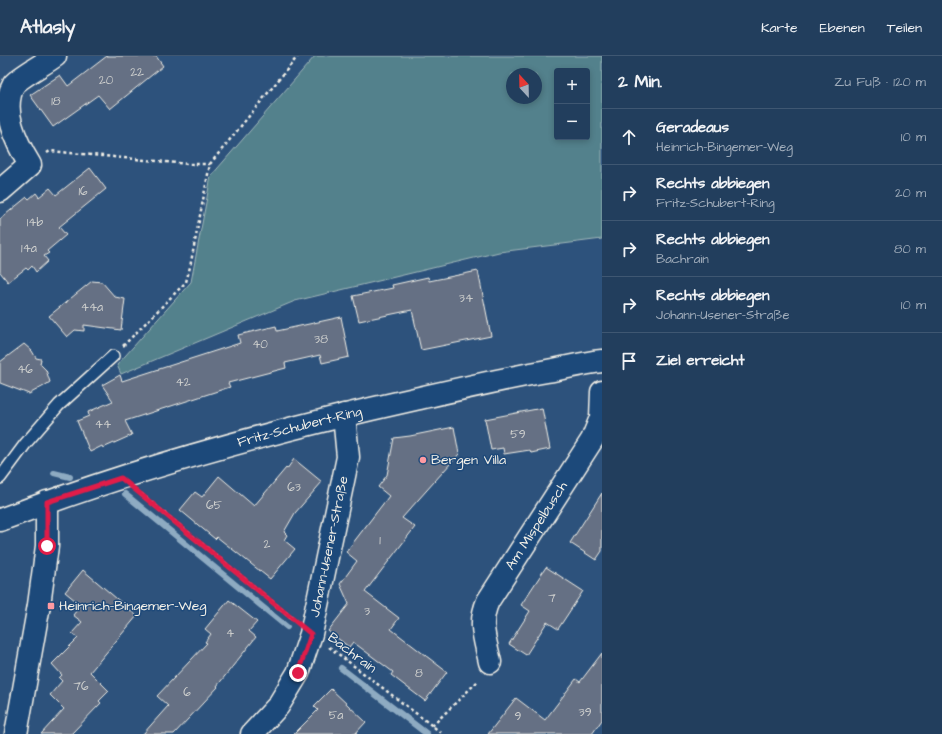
<!DOCTYPE html>
<html lang="de">
<meta charset="utf-8">
<style>
body{margin:0;font-family:"Architects Daughter",sans-serif;background:#2e4966;color:#f1f3f6}
.controls{position:absolute;right:12px;top:12px;display:grid;overflow:hidden;border-radius:4px;box-shadow:0 2px 6px #0003}
.controls button{width:36px;height:36px;display:grid;place-items:center;padding:0;border:0;border-bottom:1px solid #3f5772;background:#223e5d;color:#f1f3f6;font:20px sans-serif}
.compass{position:absolute;left:506px;top:12px;width:36px;height:36px;border-radius:50%;background:#223e5d;box-shadow:0 2px 6px #0003;rotate:338deg}
.stop{position:absolute;width:12px;height:12px;margin:-9px;border:3px solid #e11d48;border-radius:50%;background:#fff}
.stop.end{background:#e11d48;border-color:#fff;box-shadow:0 1px 4px #0008}
.list{margin:0;padding:0;list-style:none}
h2{display:flex;justify-content:space-between;align-items:center;height:52px;margin:0;padding:0 16px;font-size:17px}
h2 small{font-size:13px;font-weight:400;color:#a2aebc}
.list li{display:grid;grid-template-columns:26px 1fr auto;gap:12px;align-items:center;box-sizing:border-box;height:56px;padding:0 16px;border-top:1px solid #3f5772}
.list b{display:block;font-size:15px;white-space:nowrap}
.list p{margin:0;font-size:13px;white-space:nowrap;color:#a2aebc}
.list em{font-size:13px;font-style:normal;color:#a2aebc}
.icon{flex:none;width:22px;height:22px;fill:none;stroke:currentColor;stroke-width:2;stroke-linecap:round;stroke-linejoin:round}
.map{position:relative;flex:none;width:602px;height:678px;overflow:hidden}
header{display:flex;align-items:center;gap:24px;box-sizing:border-box;height:56px;padding:0 20px;background:#223e5d;border-bottom:1px solid #3f5772}
header strong{font-size:19px}
nav{display:flex;gap:22px;margin-inline-start:auto;font-size:14px}
main{display:flex}
aside{flex:1;background:#223e5d}
.map>svg:first-child{display:block}
</style>
<header>
<strong>Atlasly</strong>
<nav><a>Karte</a><a>Ebenen</a><a>Teilen</a></nav>
</header>
<main>
<div class="map">
<svg width="602" height="678" viewBox="0 0 602 678">
<rect width="100%" height="100%" fill="#2d527c"/>
<filter id="ink" filterUnits="userSpaceOnUse"><feTurbulence type="fractalNoise" baseFrequency=".025" numOctaves="2"/><feDisplacementMap in="SourceGraphic" scale="8" xChannelSelector="R" yChannelSelector="G"/><feConvolveMatrix kernelMatrix="1 2 1 2 8 2 1 2 1" color-interpolation-filters="sRGB"/></filter>
<g filter="url(#ink)">
<path fill="#52818c" stroke="#a3b9ba" fill-rule="evenodd" d="M315,0h287v183l-103,13 -204,49 -174,73 -4,-9 74,-83 20,-106zM557,15h30v66h-30zM512,18h24v24h-24z"/>
<g fill="none" stroke-linecap="round" stroke-linejoin="round">
<path stroke="#8eabc2" stroke-width="6" d="M54,417l16,4
M125,438l162,133
M341,612l86,66"/>
</g>
<path fill="#657084" stroke="#f4f1e8" d="M107,0h49l7,10 -53,43 -12,-14 -45,32 -23,-32 30,-20 8,11z
M90,112l16,21 -47,38 7,8 -19,16 2,2 -5,3 4,5 -12,11 -4,-6 -4,4 -2,-2 -18,14 -8,-10v-53l27,-22 2,2 7,-6 3,4 11,-9 6,7z
M478,215l13,65 -70,14 -9,-40 -53,11 -6,-25 40,-8 -1,-3 36,-8 1,4z
M92,225l10,1 13,15 10,2 -4,31 -37,-5v6l-9,-1 -8,7 -18,-21z
M341,261l8,40 -27,6 -2,-8 -35,8 1,5 -58,15 2,4 -105,34 7,14 -29,13 -1,-2 -12,6 -13,-31 12,-5 -1,-4 25,-11 -11,-16 18,-10 2,6 118,-38 -2,-8 38,-9 1,5z
M24,288l8,7 4,7 5,1 -1,5 6,6 4,12 -6,4 -15,8 -29,-11v-21z
M542,352l8,41 -19,4 -1,-3 -26,4 -1,-6 -12,2 -6,-31z
M454,371l5,27 -57,64 13,9 -50,65 34,26 -8,11 56,43 -22,29 -34,-26 2,-3 -40,-30 -4,5 -21,-16 21,-27 -9,-20 17,-23 -11,-9 43,-56 -11,-9 9,-12 7,-37 16,-2z
M294,403l28,23 -27,31 -11,19 3,3 -3,5 11,9 -25,30 -53,-42 -2,2 -35,-29 15,-18 7,5 17,-21 35,30 32,-38 1,1z
M602,437v58l-6,9 -26,-17z
M546,511l37,24 -25,38 -11,-7 -21,33 -17,-11 21,-33 -9,-6z
M83,514l54,46 -47,56 19,19 -10,10 2,2 -30,31h-30l23,-25 -14,-14 12,-14 -3,-3 3,-3 -10,-11 26,-26 -6,-5 10,-11 -9,-7 8,-10 -16,-13z
M229,544l28,22 -8,9 7,6 -39,49 1,1 -44,47h-31l25,-28 -11,-10 50,-53 -2,-1 6,-8 -6,-5z
M602,597v67l-10,14h-104l28,-36 29,22 31,-41 4,3z
M331,633l35,33 -11,12h-61l24,-24 -4,-4z"/>
<g fill="none" stroke-linecap="round" stroke-linejoin="round">
<g stroke="#f4f1e8" stroke-width="14">
<path id="lane" d="M0,422l26,-35 33,-38 54,-49"/>
</g>
<g stroke="#f4f1e8" stroke-width="25">
<g id="street">
<path d="M0,135l30,-26c-14,-23 -30,-55 -16,-81 9,-9 30,-20 41,-28"/>
<path id="s1" d="M0,464c134,-51 275,-90 415,-121 44,-10 87,-20 132,-28 18,-3 36,-8 55,-10"/>
<path id="s2" d="M490,606c-5,-23 -12,-39 -2,-61l104,-161 9,-22 1,-26"/>
<path d="M16,678l23,-129 8,-59v-44"/>
<path id="s3" d="M252,678l26,-28 20,-33 13,-39 37,-177 -4,-42"/>
</g>
</g>
<path stroke="#f4f1e8" stroke-width="2.5" stroke-dasharray="3 3" stroke-linecap="butt" d="M47,97l3,-2 138,13h22
M123,290l63,-64 4,-15 20,-103 88,-108
M141,438l151,124
M329,591l114,87
M432,670l47,-46"/>
<use href="#lane" stroke="#1f4a7a" stroke-width="11"/>
<use href="#street" stroke="#1f4a7a" stroke-width="22"/>
</g>
</g>
<g fill="none" stroke-linecap="round" stroke-linejoin="round" filter="url(#ink)">
<path stroke="#e11d48" stroke-width="5" d="M47,490v-44l74,-24 190,156 -13,39"/>
</g>
<g fill="#ff9aa2" stroke="#1f4a7a" stroke-width="1.5">
<circle cx="423" cy="404" r="4"/>
<rect x="47" y="546" width="8" height="8" rx="2"/>
</g>
<g text-anchor="middle" dominant-baseline="central" stroke-width="3" stroke-linejoin="round" paint-order="stroke">
<g font-size="12" fill="#d0d1cf">
<text x="137" y="16">22</text>
<text x="106" y="24">20</text>
<text x="56" y="45">18</text>
<text x="83" y="135">16</text>
<text x="35" y="166">14b</text>
<text x="29" y="192">14a</text>
<text x="466" y="242">34</text>
<text x="92" y="251">44a</text>
<text x="321" y="283">38</text>
<text x="260" y="288">40</text>
<text x="25" y="313">46</text>
<text x="183" y="326">42</text>
<text x="103" y="368">44</text>
<text x="518" y="378">59</text>
<text x="294" y="431">63</text>
<text x="214" y="449">65</text>
<text x="380" y="484">1</text>
<text x="267" y="488">2</text>
<text x="552" y="542">7</text>
<text x="367" y="555">3</text>
<text x="230" y="577">4</text>
<text x="419" y="617">8</text>
<text x="81" y="630">76</text>
<text x="187" y="636">6</text>
<text x="585" y="656">39</text>
<text x="336" y="659">5a</text>
<text x="518" y="660">9</text>
</g>
<g font-size="14" fill="#f4f1e8" stroke="#1f4a7a">
<text stroke="none"><textPath href="#s1" startOffset="314">Fritz-Schubert-Ring</textPath></text>
<text stroke="none"><textPath href="#s2" startOffset="152">Am Mispelbusch</textPath></text>
<text stroke="none"><textPath href="#s3" startOffset="207">Johann-Usener-Straße</textPath></text>
<text transform="translate(352 597) rotate(37)">Bachrain</text>
</g>
<g font-size="14" fill="#f4f1e8" stroke="#1f4a7a" text-anchor="start">
<text x="431" y="404">Bergen Villa</text>
<text x="59" y="550">Heinrich-Bingemer-Weg</text>
</g>
</g>
</svg>
<div class="controls">
<button>+</button>
<button>−</button>
</div>
<svg class="compass" viewBox="-18 -18 36 36"><path d="M0-13l5 13h-10z" fill="#e53935"/><path d="M0 13l5-13h-10z" fill="#a2aebc"/></svg>
<div class="stop" style="left:47px;top:490px"></div>
<div class="stop end" style="left:298px;top:617px"></div>
</div>
<aside>
<h2>2 Min.<small>Zu Fuß · 120 m</small></h2>
<ul class="list">
<li><svg class="icon" aria-label="ahead" viewBox="0 0 24 24"><path d="M12 20V5M6 11l6-6 6 6"/></svg><div><b>Geradeaus</b><p>Heinrich-Bingemer-Weg</p></div><em>10 m</em></li>
<li><svg class="icon" aria-label="right" viewBox="0 0 24 24"><path d="M7 20v-9h11M14 6l5 5-5 5"/></svg><div><b>Rechts abbiegen</b><p>Fritz-Schubert-Ring</p></div><em>20 m</em></li>
<li><svg class="icon" aria-label="right" viewBox="0 0 24 24"><path d="M7 20v-9h11M14 6l5 5-5 5"/></svg><div><b>Rechts abbiegen</b><p>Bachrain</p></div><em>80 m</em></li>
<li><svg class="icon" aria-label="right" viewBox="0 0 24 24"><path d="M7 20v-9h11M14 6l5 5-5 5"/></svg><div><b>Rechts abbiegen</b><p>Johann-Usener-Straße</p></div><em>10 m</em></li>
<li><svg class="icon" aria-label="arrive" viewBox="0 0 24 24"><path d="M6 21V4h12l-3 4 3 4H6"/></svg><div><b>Ziel erreicht</b></div></li>
</ul>
</aside>
</main>
